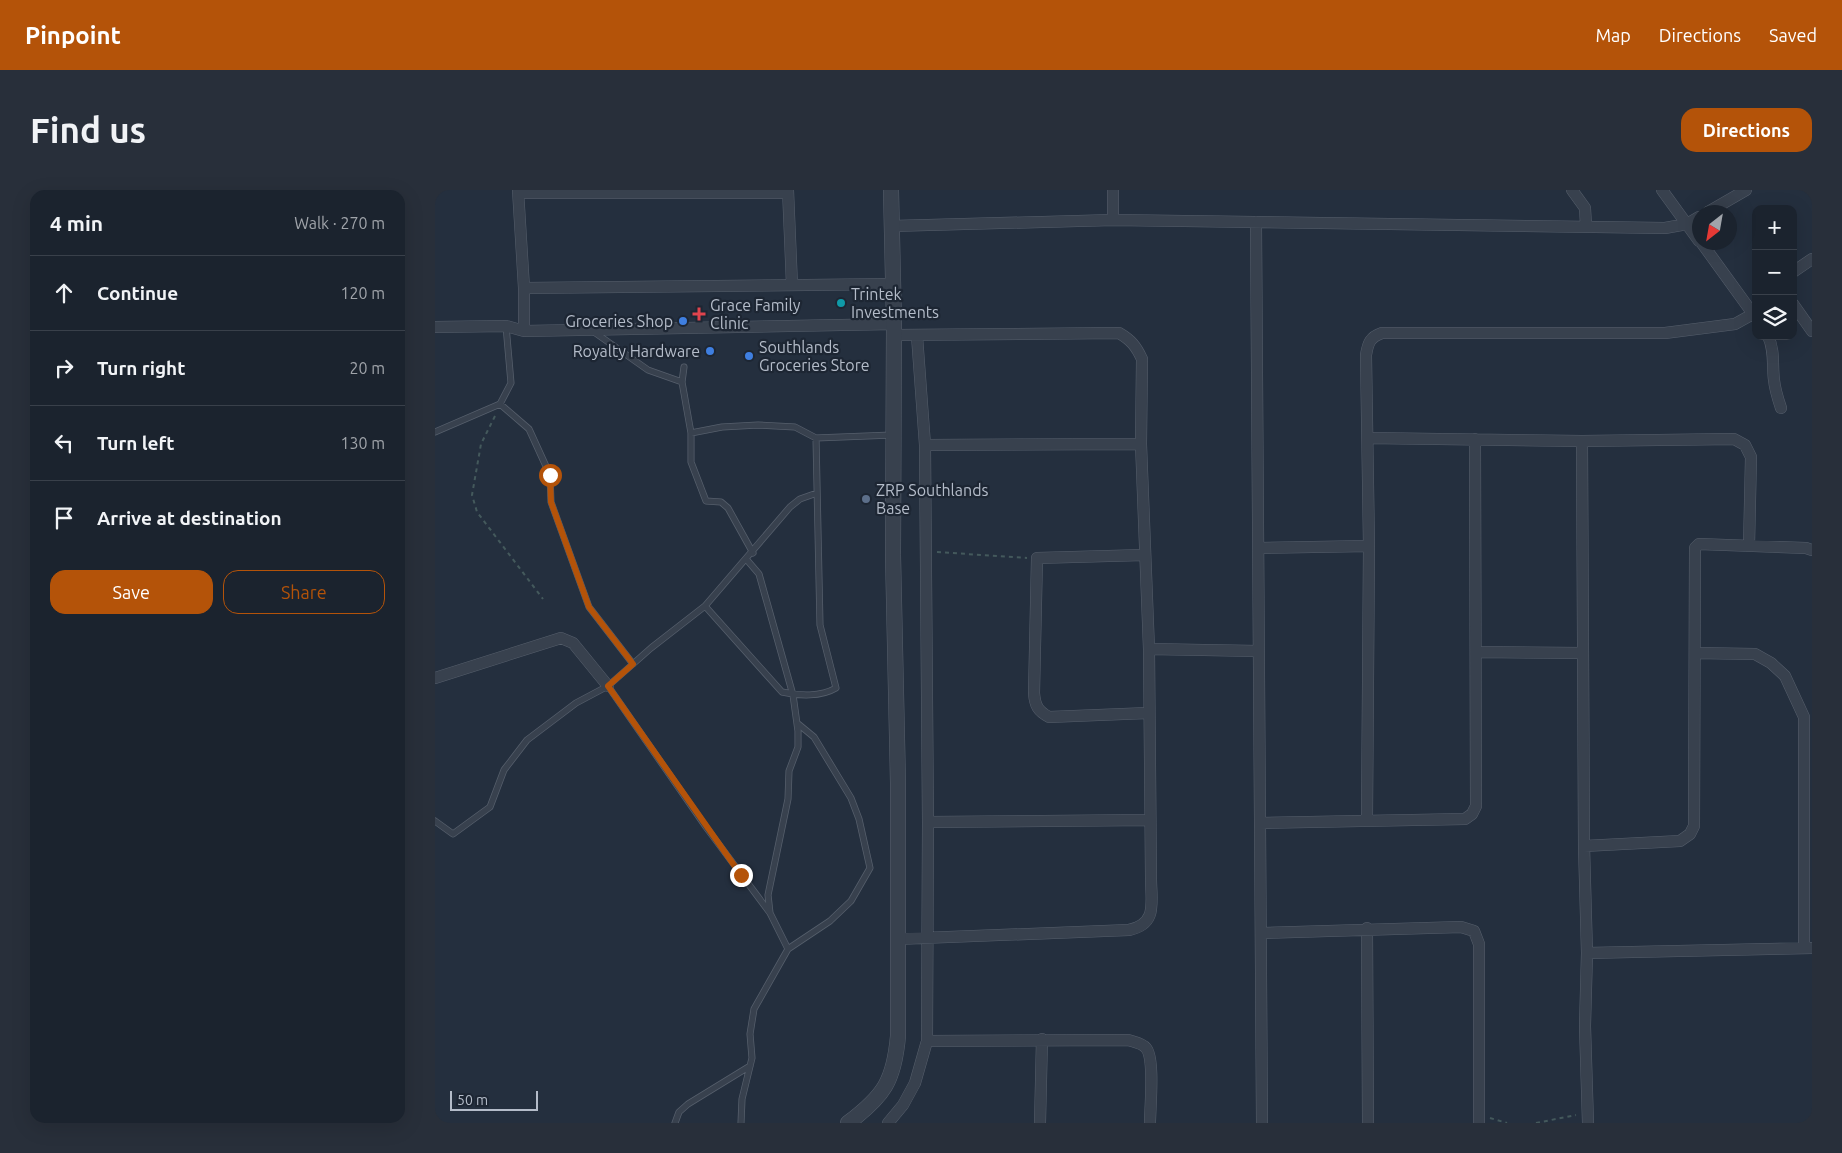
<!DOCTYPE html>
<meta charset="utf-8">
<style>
body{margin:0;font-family:Ubuntu,sans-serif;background:#282f3a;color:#f1f3f6}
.controls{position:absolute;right:15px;top:15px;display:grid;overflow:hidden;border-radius:10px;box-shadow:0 5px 20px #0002}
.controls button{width:45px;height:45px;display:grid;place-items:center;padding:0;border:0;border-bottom:1px solid #39404a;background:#1b232e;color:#f1f3f6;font:25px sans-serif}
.compass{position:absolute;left:1257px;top:15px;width:45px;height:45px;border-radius:50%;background:#1b232e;box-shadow:0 5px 20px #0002;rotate:211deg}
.scale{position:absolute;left:15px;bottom:12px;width:88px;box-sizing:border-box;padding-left:5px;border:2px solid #b4bcc9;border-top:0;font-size:14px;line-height:18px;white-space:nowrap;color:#b4bcc9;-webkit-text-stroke:4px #1d2633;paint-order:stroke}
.stop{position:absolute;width:15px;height:15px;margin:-11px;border:4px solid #b45309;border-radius:50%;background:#fff}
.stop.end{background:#b45309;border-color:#fff;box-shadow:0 1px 5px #0008}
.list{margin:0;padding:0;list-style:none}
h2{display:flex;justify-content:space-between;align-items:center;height:65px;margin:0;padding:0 20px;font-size:21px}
h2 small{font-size:16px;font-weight:400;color:#a0a4aa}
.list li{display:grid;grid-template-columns:32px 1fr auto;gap:15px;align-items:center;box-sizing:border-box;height:75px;padding:0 20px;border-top:1px solid #39404a}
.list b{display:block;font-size:19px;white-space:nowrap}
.list em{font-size:16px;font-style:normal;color:#a0a4aa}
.actions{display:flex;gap:10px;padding:15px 20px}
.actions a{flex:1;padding:11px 0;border:1px solid #b45309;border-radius:15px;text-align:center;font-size:18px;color:#b45309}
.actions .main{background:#b45309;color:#fff}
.icon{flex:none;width:28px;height:28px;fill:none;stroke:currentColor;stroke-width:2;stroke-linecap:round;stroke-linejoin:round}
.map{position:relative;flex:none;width:1377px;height:933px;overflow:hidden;border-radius:15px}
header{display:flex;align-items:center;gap:30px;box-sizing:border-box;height:70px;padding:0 25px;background:#b45309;color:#fff}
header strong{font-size:24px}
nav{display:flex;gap:28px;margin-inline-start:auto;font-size:18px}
.intro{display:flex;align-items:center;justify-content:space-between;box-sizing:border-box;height:120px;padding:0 30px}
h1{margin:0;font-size:35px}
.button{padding:12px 22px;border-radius:15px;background:#b45309;color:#fff;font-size:18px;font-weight:700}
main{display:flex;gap:30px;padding:0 30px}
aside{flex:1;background:#1b232e;border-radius:15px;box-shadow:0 5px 20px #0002}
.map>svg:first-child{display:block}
</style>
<header>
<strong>Pinpoint</strong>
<nav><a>Map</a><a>Directions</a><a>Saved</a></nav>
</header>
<div class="intro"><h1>Find us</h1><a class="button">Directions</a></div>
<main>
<aside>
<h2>4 min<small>Walk · 270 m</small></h2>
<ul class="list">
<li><svg class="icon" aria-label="ahead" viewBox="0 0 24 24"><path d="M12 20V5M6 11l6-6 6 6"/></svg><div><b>Continue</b></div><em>120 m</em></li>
<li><svg class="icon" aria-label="right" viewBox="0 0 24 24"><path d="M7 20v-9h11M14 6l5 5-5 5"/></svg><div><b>Turn right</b></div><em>20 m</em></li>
<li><svg class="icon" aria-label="left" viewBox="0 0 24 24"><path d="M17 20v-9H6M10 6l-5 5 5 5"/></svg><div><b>Turn left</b></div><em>130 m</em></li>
<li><svg class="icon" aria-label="arrive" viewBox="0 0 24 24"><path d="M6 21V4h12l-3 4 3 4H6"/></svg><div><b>Arrive at destination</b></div></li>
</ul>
<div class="actions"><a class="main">Save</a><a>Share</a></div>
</aside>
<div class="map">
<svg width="1377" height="933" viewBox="0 0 1377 933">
<rect width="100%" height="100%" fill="#242f3e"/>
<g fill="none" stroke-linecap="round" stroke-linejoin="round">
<g stroke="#565f6c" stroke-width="7">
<path id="service" d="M159,142l54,38 34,12
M249,177l-2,15 9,51v29l15,39 15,1 7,6 25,45
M65,214l29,25 21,46 1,27 38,105 44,57
M0,242l65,-28 11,-21 -5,-57
M256,243l31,-6 36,-2 37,2 21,11 76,-3
M270,416l77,86c17,4 39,5 54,-4l-16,-63 -4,-187
M173,496l98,141 64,86
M0,631l18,13 37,-27 14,-37 23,-30 49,-37 32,-17 43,-38 54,-42 85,-99 10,-8 17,-6
M353,759l42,-28 21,-20 19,-33 -11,-49 -8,-21 -37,-61 -17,-14
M240,933l4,-11 9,-8 62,-38
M306,933l1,-24 10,-41 -2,-24 4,-25 34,-60 -18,-36 -2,-18 20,-96 1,-28 9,-24v-16l-5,-36 -34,-121 -12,-14"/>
</g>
<g stroke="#565f6c" stroke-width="12">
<path id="minor" d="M83,0l6,98v43
M353,0l4,95
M678,0v30
M1137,0l13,18 1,17
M1227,0l37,51
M83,3h270
M1273,22l38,-22
M821,32l6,901
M457,36l221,-6 552,8 22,-4 12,-7
M1266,52l55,76
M1358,82l19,-13
M89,98l370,-4
M1358,114l19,27
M0,137l71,-1 18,5 370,-7
M459,145l225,-2c12,7 17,13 23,26l-1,85 8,205 2,229c0,24 7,46 -22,52l-232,9
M1333,146c7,15 4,29 6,44 1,10 4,19 7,28
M933,248l214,3 152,-2 11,6 6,12 -2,89
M1147,251l2,405 3,107 -2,73 3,97
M490,255l216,-1
M824,358l110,-2
M709,365l-107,3 -3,135c1,13 4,18 15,24l99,-4
M714,459l109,2
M1041,462l107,1
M1260,463l60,1 16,9 14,13 19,41v231
M0,488l126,-40 12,5 35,43
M932,629l2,-273 -3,-191c2,-12 4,-18 16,-22h283l70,-9 18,-10
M493,632l222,-2
M825,633l205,-4 7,-5 4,-8 -1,-367
M1149,656l96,-5 10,-7 4,-8 1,-278 4,-4 107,4 6,2
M932,738l1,195
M827,743l199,-6 13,4 5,13v179
M1152,763l225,-5
M492,851l201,-1c6,2 14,3 18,8 9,10 4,60 4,75
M453,933l15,-18 12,-22 12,-42 1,-219 -3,-377 -8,-109
M605,933l2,-84"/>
</g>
<g stroke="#565f6c" stroke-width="16">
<path id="tertiary" d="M413,933c36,-27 46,-42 50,-87v-253l-5,-228 1,-231 -3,-134"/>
</g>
<path stroke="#44595c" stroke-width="2" stroke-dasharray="4 4" stroke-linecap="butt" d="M60,226l-14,28 -9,51 5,17 66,87
M502,362l90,6
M1055,928l17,5
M1101,933l40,-8"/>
<use href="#service" stroke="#38414e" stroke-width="5.5"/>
<use href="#minor" stroke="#38414e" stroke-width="11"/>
<use href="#tertiary" stroke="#38414e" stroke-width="15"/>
</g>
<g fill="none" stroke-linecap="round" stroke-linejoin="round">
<path stroke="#b45309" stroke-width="6" d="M115,285l1,27 38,105 44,57 -25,22 133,189"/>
</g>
<circle fill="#0f9aa8" stroke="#1d2633" stroke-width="2" cx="406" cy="113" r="5"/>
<path fill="#e0444e" stroke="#1d2633" stroke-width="2" d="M261.5 116.5h5v5h5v5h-5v5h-5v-5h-5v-5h5z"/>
<g fill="#3f7fe0" stroke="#1d2633" stroke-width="2">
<circle cx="248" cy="131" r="5"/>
<circle cx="275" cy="161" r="5"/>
<circle cx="314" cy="166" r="5"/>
</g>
<circle fill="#5c6f8a" stroke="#1d2633" stroke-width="2" cx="431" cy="309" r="5"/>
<g text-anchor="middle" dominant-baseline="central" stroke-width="4.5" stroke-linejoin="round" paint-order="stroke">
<g font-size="16" fill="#b4bcc9" stroke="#1d2633" text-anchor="start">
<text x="416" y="104">Trintek<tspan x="416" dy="18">Investments</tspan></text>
<text x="275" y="115">Grace Family<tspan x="275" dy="18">Clinic</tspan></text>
<text x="238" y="131" text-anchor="end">Groceries Shop</text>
<text x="324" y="157">Southlands<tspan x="324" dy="18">Groceries Store</tspan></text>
<text x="265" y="161" text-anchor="end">Royalty Hardware</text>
<text x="441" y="300">ZRP Southlands<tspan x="441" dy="18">Base</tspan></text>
</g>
</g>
</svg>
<div class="controls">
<button>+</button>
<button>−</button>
<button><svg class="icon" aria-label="layers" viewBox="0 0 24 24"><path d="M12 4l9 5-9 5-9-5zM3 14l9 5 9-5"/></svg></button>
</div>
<svg class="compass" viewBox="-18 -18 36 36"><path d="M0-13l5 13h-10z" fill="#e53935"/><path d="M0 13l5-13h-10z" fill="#a0a4aa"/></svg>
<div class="scale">50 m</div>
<div class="stop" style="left:115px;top:285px"></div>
<div class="stop end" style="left:306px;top:685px"></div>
</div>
</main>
